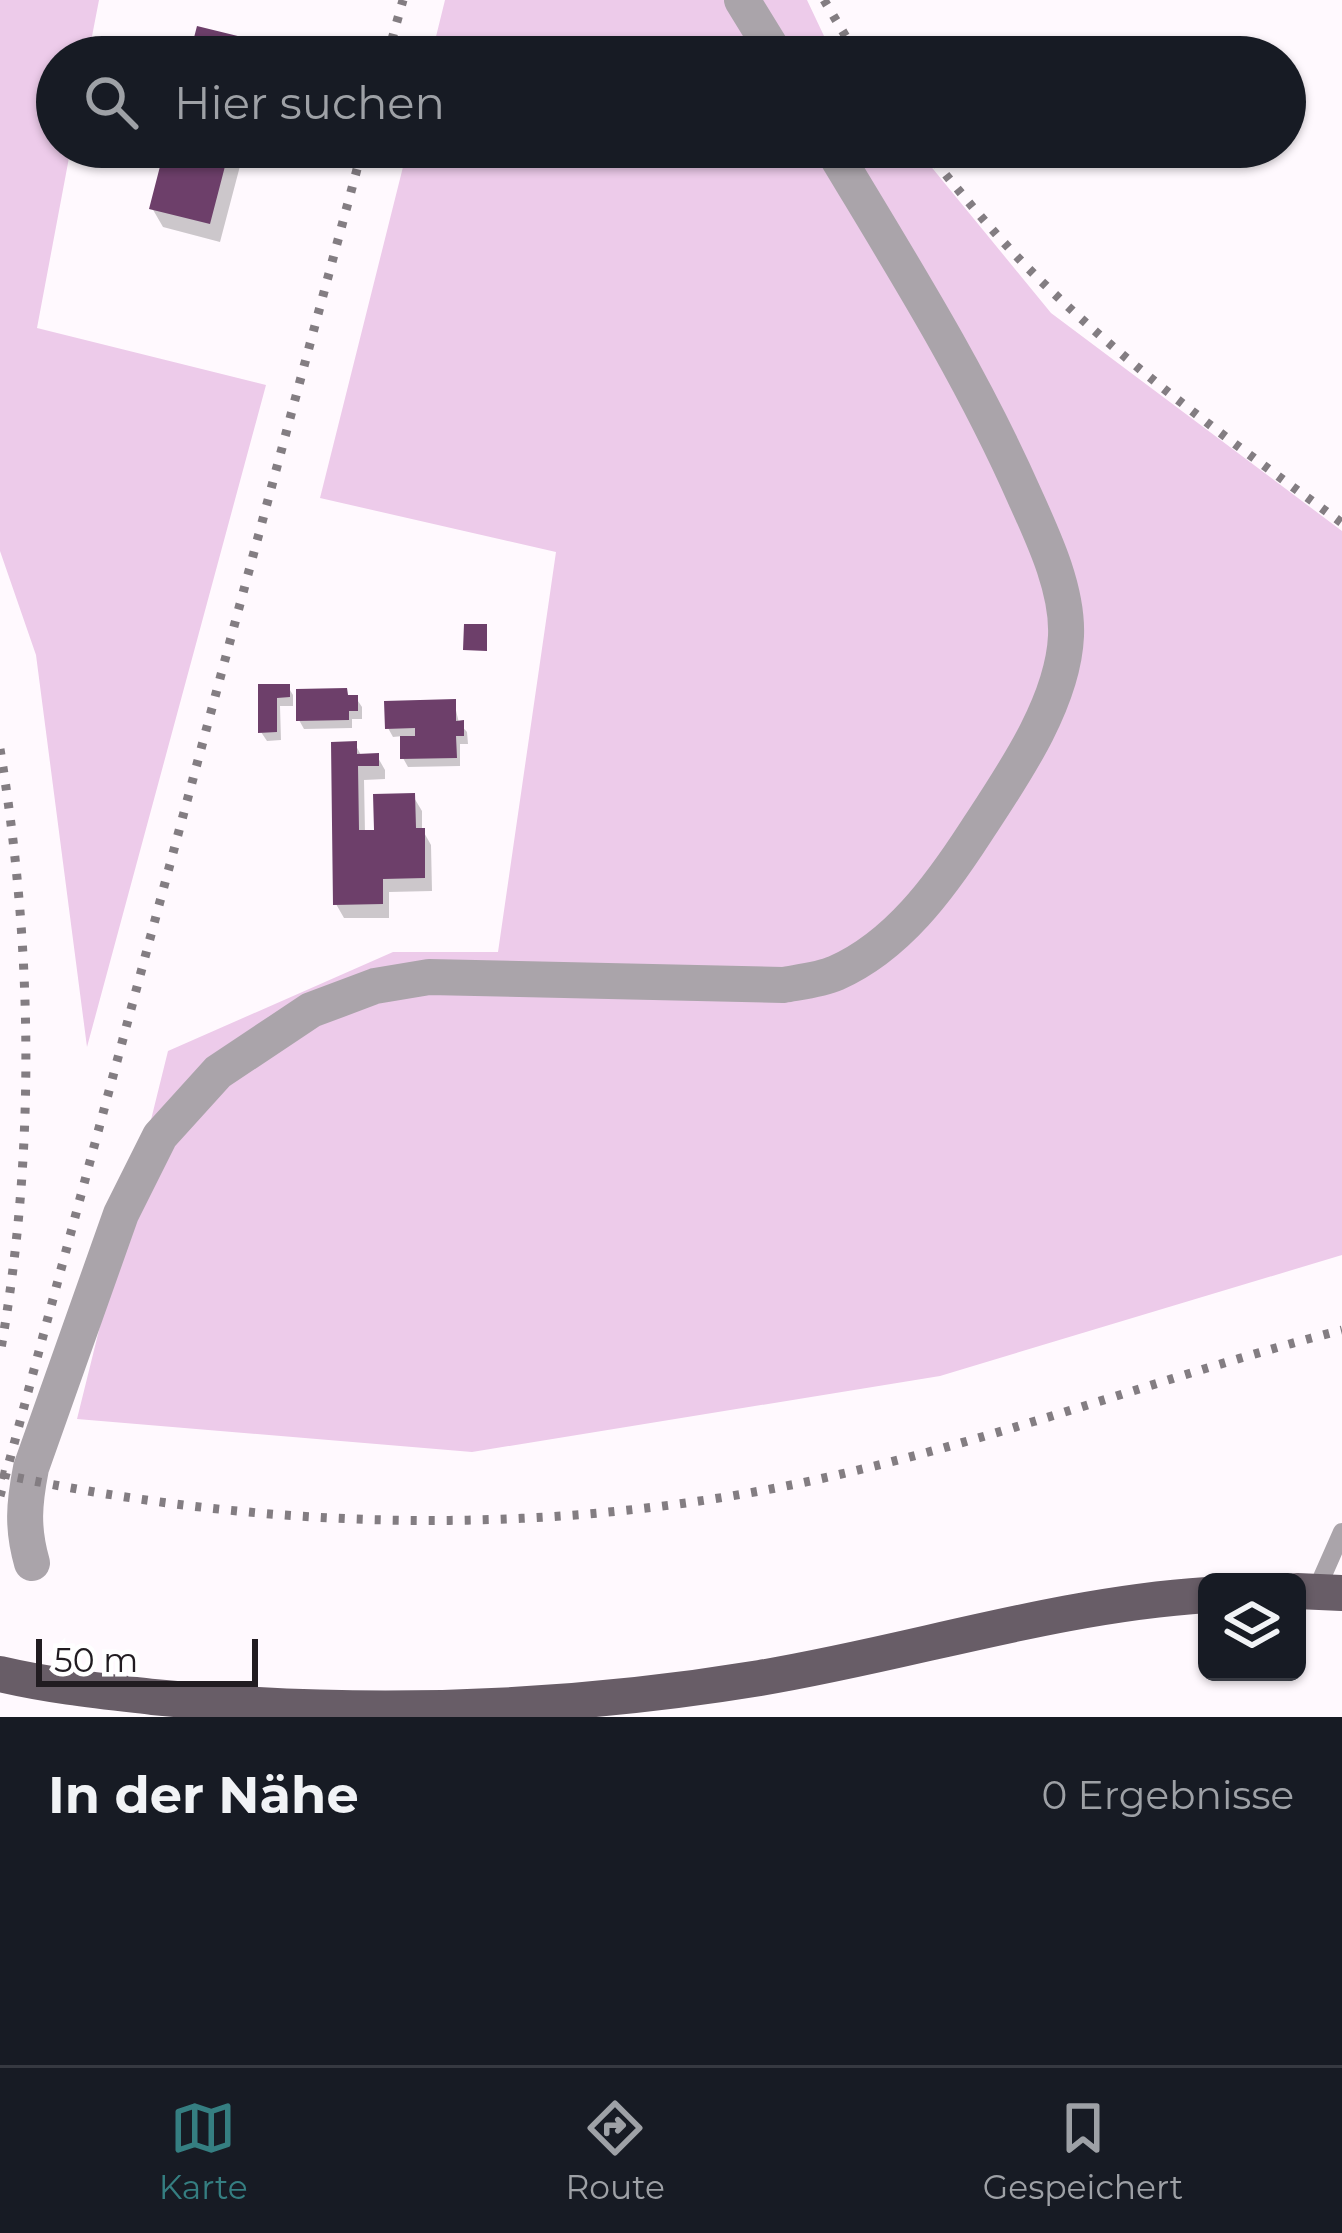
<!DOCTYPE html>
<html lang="de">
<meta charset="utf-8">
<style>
body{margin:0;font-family:Montserrat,sans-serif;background:#20242c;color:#f1f3f6}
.controls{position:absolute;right:36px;bottom:36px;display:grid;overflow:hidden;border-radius:18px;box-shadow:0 3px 9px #0004}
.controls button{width:108px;height:108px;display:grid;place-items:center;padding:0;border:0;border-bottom:3px solid #363941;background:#171b24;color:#f1f3f6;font:60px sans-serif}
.scale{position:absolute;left:36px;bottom:30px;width:222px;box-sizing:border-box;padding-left:12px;border:6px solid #211c21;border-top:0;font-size:33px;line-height:42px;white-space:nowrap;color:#211c21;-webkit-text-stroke:9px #fff;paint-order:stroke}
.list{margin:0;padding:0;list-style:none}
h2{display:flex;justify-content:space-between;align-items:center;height:156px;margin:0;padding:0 48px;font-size:51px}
h2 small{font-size:39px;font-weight:400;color:#9ea1a6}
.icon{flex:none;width:66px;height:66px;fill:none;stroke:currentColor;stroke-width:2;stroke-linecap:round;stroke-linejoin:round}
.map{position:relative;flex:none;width:1342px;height:1717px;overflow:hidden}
.search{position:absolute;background:#171b24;box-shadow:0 3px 9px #0004;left:36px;right:36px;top:36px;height:132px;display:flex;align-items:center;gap:30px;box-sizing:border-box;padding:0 42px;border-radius:66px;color:#9ea1a6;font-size:45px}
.sheet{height:348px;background:#171b24}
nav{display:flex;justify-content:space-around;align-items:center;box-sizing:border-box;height:168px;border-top:3px solid #363941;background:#171b24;font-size:33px;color:#9ea1a6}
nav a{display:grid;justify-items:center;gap:6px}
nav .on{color:#357e81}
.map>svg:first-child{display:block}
</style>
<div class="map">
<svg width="1342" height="1717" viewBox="0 0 1342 1717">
<rect width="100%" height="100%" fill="#fff9fe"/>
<path fill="#edcbea" d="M0,0h99l-11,57h-31v90h14l-34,181 229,57 -179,662 -51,-392 -36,-104z
M445,0h362l17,36 17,21h-410z
M408,147h507l136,166 291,218v724l-402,121 -468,76 -395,-33 91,-368 225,-99h105l58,-400 -236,-54z"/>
<path fill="#0003" d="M169,147h76l-25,95 -57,-15 -11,-19z
M261,687h27l5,8v11h-13l1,34 -14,1 -6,-9z
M350,698h6l6,9v12h-10v9l-48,1 -5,-9z
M454,702l5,21 8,9 1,12h-8v22l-52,1 -5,-9v-22l-10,1 -5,-9z
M355,744l7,13 15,-1 8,14v9l-21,1 1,53 12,-1 36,-36 9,15v18l9,16 1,46 -43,1v26h-45l-8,-14z"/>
<path fill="#6d3f6a" d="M197,26l61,15 -4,16h-65z
M165,147h65l-20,77 -61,-15z
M464,624h23v27l-24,-1z
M258,684h32v13l-13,1v34l-19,1z
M347,688l1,7h10v16h-9v9l-53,1v-32z
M456,699v22l8,-1v16h-8l1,22 -57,1v-23h15v-8l-30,1 -1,-28z
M357,741v13l22,-1v13h-21l1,64h15l-1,-36 42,-1 1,35h9v50l-42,1v25l-50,1 -2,-163z"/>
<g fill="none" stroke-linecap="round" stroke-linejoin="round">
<path stroke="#aaa4aa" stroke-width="18" d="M1316,1591l26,-59"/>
<path stroke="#aaa4aa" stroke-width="36" d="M742,0l35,57
M32,1563c-10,-35 -8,-59 -1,-95l90,-254 39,-78 58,-64 93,-62 64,-24 54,-9 354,8c16,-3 37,-5 53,-12 61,-27 104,-86 139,-140 36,-55 88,-129 91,-197 2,-46 -22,-97 -41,-139 -54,-123 -125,-235 -194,-350"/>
<path stroke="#685d67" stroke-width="36" d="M1297,1591l45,2
M0,1674c51,12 101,17 153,23 202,20 406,14 607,-19 150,-25 294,-73 447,-83"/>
<path stroke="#837d82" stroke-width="9" stroke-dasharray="6 12" stroke-linecap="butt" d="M824,0l34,57
M387,57l16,-57
M923,147c37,45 74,91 116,132 93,91 198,167 303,244
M0,749c33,198 36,406 0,605
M0,1474c281,60 573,65 854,-3 165,-39 324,-99 488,-141
M0,1496l363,-1349"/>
</g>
</svg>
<div class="controls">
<button><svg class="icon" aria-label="layers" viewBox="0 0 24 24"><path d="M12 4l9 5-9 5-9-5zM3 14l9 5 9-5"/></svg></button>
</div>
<div class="scale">50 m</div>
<div class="search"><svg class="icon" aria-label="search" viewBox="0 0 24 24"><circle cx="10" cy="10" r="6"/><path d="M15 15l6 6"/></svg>Hier suchen</div>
</div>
<section class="sheet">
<h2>In der Nähe<small>0 Ergebnisse</small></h2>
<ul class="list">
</ul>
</section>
<nav>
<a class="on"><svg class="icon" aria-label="map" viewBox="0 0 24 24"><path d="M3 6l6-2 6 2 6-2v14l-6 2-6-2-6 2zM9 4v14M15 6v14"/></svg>Karte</a>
<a><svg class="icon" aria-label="directions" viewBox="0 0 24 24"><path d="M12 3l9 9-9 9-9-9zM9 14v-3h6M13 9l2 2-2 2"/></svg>Route</a>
<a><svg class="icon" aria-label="saved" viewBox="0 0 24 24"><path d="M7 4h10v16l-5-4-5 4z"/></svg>Gespeichert</a>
</nav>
